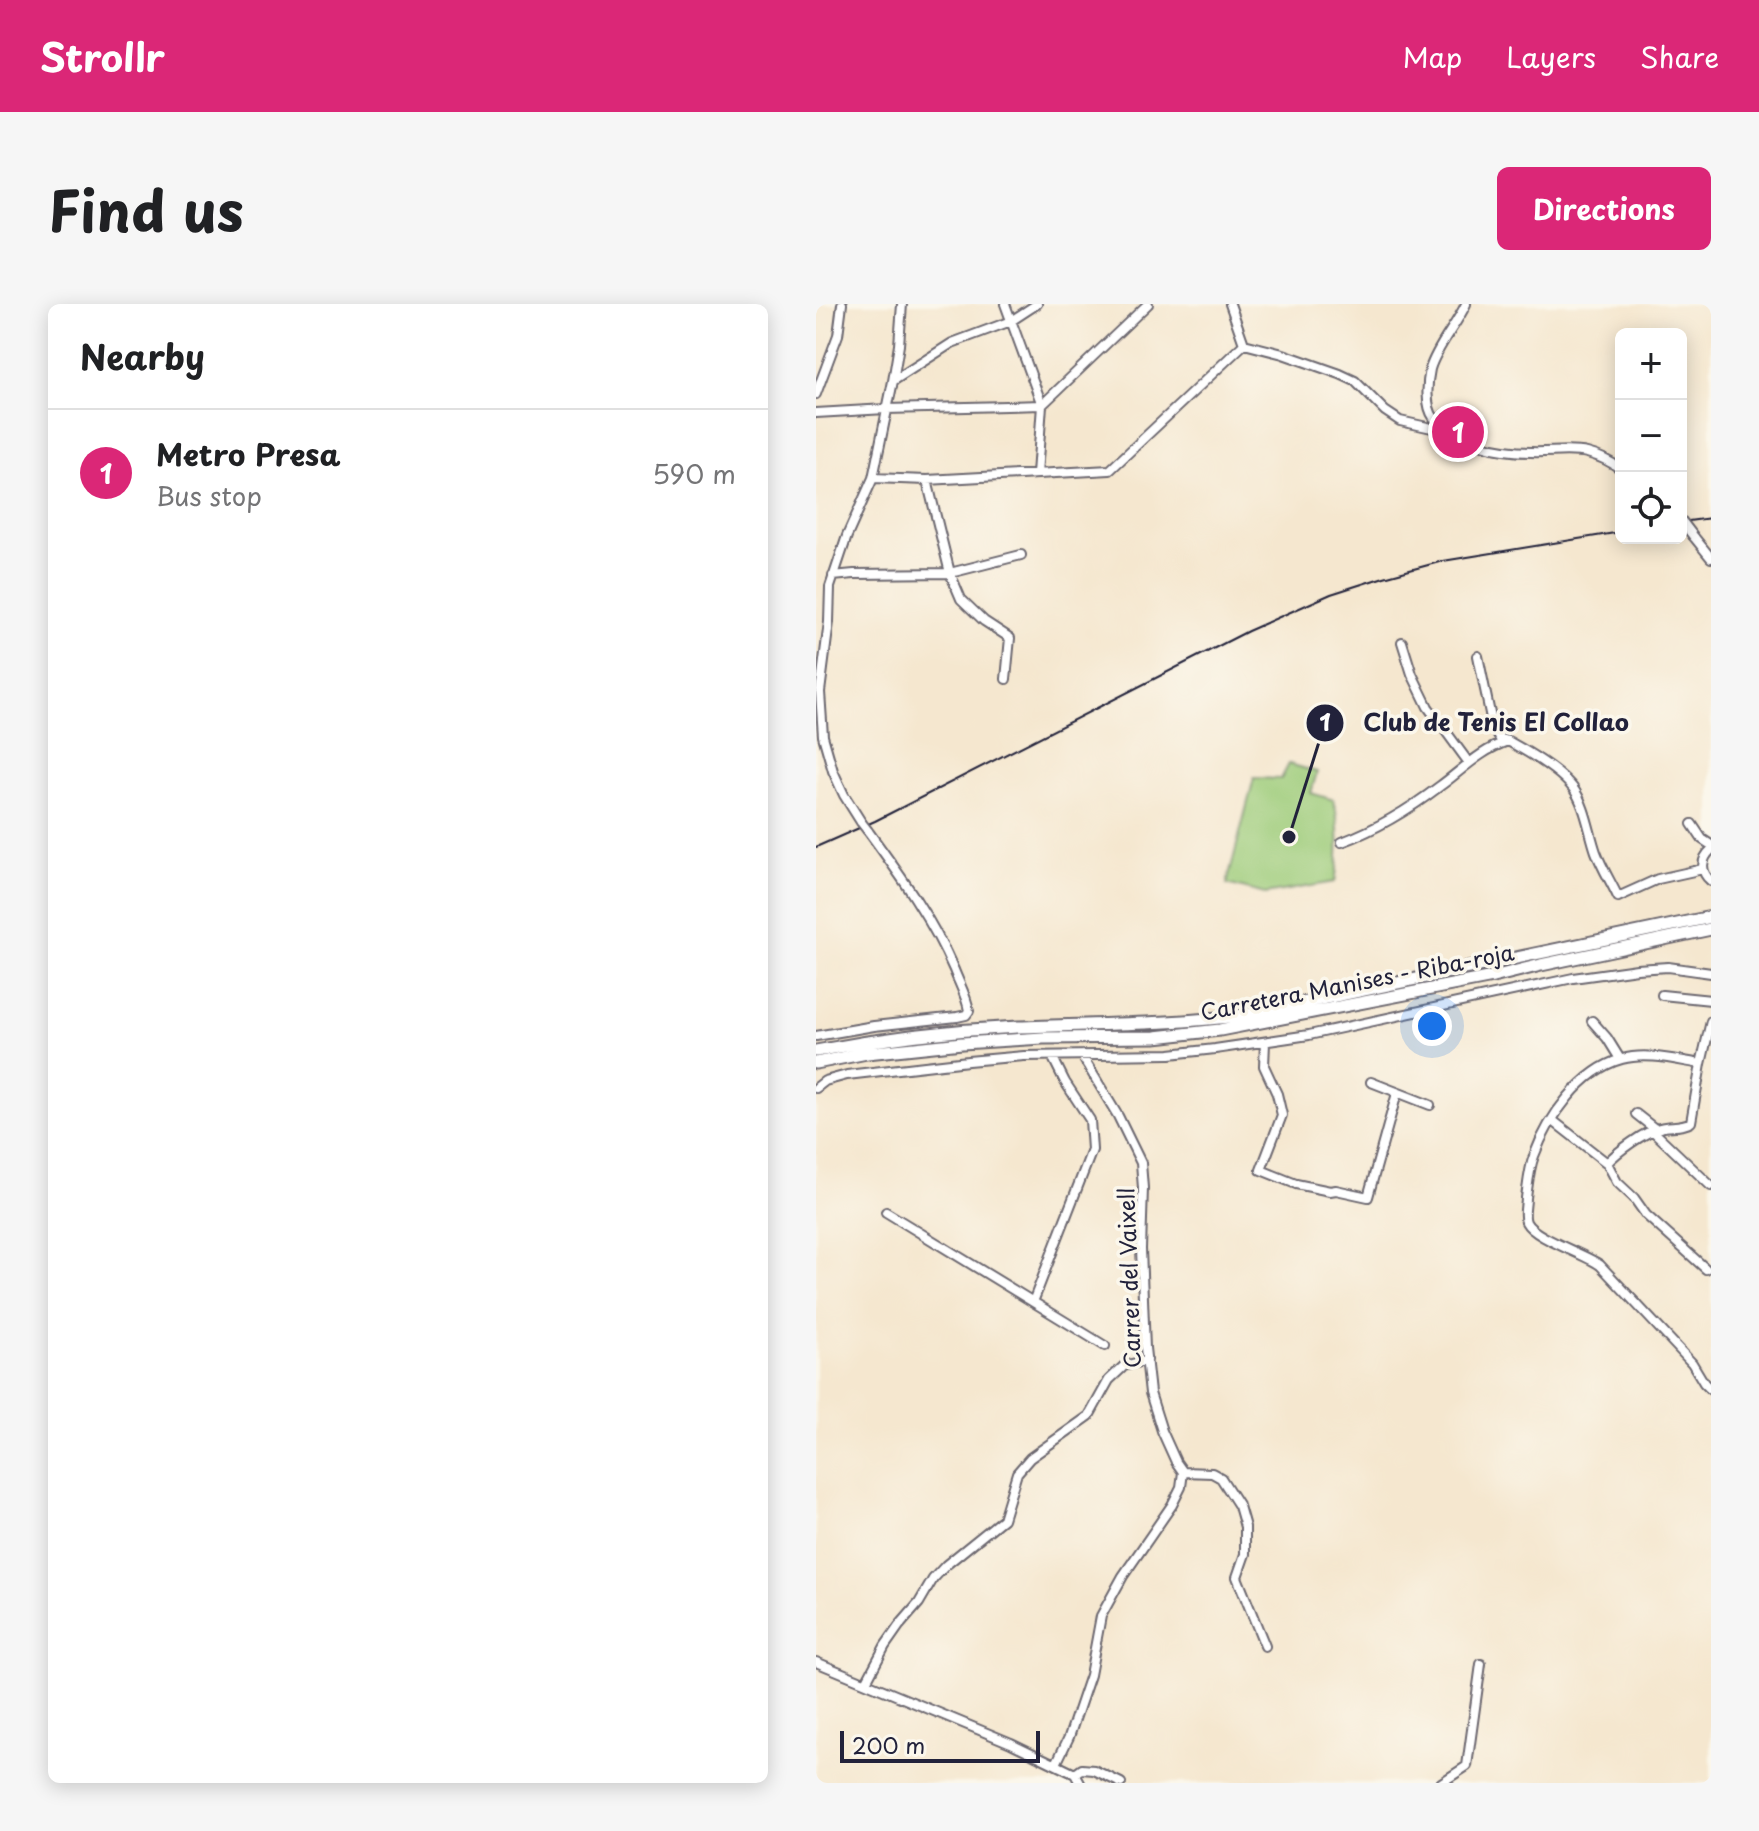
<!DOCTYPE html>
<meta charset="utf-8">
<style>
body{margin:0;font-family:"Playpen Sans",sans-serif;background:#f6f6f6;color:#202124}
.controls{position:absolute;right:24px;top:24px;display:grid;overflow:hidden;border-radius:12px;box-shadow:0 4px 20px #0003}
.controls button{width:72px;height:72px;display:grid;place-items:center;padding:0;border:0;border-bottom:2px solid #e0e0e0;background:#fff;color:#202124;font:40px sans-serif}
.scale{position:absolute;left:24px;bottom:20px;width:200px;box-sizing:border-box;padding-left:8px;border:4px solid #22223b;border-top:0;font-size:22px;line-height:28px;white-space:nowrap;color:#22223b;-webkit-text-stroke:6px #fbf7ec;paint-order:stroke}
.you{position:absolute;left:616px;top:722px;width:28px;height:28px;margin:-20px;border:6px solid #fff;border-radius:50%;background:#1a73e8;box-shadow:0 0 0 12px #1a73e833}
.badge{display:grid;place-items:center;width:52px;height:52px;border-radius:50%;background:#db2777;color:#fff;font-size:26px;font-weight:700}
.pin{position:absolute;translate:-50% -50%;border:4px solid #fff;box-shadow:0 2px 8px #0006}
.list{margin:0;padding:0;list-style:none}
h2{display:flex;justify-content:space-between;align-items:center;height:104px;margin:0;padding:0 32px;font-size:34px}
h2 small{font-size:26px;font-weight:400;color:#757577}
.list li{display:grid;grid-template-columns:52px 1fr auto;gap:24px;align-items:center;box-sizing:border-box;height:128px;padding:0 32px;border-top:2px solid #e0e0e0}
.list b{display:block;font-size:30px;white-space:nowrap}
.list p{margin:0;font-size:26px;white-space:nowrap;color:#757577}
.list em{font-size:26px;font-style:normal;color:#757577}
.icon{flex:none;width:44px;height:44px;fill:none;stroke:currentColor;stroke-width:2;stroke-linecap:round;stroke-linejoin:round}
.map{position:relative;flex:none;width:895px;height:1479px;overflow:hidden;border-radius:12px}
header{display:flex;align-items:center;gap:48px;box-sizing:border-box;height:112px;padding:0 40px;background:#db2777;color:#fff}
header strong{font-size:38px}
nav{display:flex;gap:44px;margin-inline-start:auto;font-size:28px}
.intro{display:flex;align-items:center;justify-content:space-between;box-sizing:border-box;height:192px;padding:0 48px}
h1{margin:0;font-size:56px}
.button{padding:20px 36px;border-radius:12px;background:#db2777;color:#fff;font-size:28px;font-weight:700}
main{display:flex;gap:48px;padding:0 48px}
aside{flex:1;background:#fff;border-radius:12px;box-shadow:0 4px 20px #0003}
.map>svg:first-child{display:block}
</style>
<header>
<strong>Strollr</strong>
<nav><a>Map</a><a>Layers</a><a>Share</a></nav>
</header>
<div class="intro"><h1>Find us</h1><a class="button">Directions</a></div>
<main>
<aside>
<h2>Nearby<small></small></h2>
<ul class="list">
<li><span class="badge">1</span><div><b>Metro Presa</b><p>Bus stop</p></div><em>590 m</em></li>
</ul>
</aside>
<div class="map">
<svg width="895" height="1479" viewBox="0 0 895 1479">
<rect width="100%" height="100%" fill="#fbf7ec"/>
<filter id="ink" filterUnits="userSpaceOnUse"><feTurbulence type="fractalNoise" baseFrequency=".0125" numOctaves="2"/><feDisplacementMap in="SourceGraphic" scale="16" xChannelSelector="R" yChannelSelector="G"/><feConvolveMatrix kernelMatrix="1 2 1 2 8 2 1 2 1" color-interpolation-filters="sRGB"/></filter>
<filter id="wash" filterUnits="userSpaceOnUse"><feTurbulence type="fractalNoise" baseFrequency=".006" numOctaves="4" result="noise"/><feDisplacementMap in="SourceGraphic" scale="32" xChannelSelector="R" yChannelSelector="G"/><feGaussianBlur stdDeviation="1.8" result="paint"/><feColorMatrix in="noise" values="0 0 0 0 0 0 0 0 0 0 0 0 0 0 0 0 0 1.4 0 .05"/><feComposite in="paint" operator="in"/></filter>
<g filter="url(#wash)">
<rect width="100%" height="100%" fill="#f5e7cf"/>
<path fill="#9ecc7a" stroke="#60775a" stroke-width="2" d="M473,460l28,8 -6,21 23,7c6,28 6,53 1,82l-70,12 -38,-10 27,-106 27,1z"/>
</g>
<g filter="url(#ink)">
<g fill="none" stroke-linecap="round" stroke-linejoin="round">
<g stroke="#6c676f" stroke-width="12">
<path id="minor" d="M189,0l37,101 -5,69
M414,0l14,40 39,10 57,20 15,7 30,30 15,10 50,11
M650,0c-10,22 -29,42 -36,65 -3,14 -5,37 4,49 19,25 68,34 97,34 18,1 39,-3 56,1 12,3 24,9 34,16
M77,77l59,-38 59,-22 26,-17
M0,90l22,-59 4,-31
M0,109l70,-4 156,-4 106,-101
M57,174l54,2 183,-10 134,-126
M111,176l23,93 11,26 23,22 26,17 -4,41
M878,233l17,21
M17,272l21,-2 96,-1 71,-18
M586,338l10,32 16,33 41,56
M662,352l15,72 7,11 8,2
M45,518l-17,-27 -11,-24 -10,-35 -3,-44 9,-70 1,-35 17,-51 26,-58 20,-97 6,-36 3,-41
M876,520l10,15 9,6
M526,538c35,-13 68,-33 98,-56 22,-16 41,-36 68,-45 20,11 51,29 65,47 13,18 16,44 23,64 6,16 15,30 22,45l40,-18 45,-10
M895,546c-10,9 -11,22 0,31
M846,691l49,5
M776,717l15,17 13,21
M895,717l-10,43c-25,-4 -54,-12 -79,-5 -41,11 -74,59 -88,97 -5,13 -6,28 -8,42 0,8 -3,17 0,24 8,16 57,31 74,43l92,98 12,20 7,7
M0,732l58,-10 83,-9 9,-2 3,-4c-2,-14 -10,-28 -15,-41 -22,-51 -53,-94 -86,-139
M449,738l-1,24 13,28 5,21 -21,55 35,14 34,7 6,-1 32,7 29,-104
M555,778l59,23
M0,784l9,-7 22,-6 121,-14 56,-5 146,-2 45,-5 94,-14 264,-57 64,-9 31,-2 43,6
M820,810l19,15
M736,816l55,43 10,19 17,16 12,17 60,54
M836,826l59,56
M791,859c10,-11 38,-32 53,-35 10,-3 21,0 31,-6l10,-58
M70,908l219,134
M217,998l59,-152 -2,-30 -25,-38 -13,-26
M367,1168l29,1 9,5 18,28 6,21v27l-8,23 28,69
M0,1358l195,81 64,31 5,9
M50,1378l19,-36 14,-20 20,-23 14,-24 13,-14 57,-46 14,-46 13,-15 59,-42 20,-36 15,-14 23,-6
M240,1460l13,-27 21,-62 11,-59 22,-40 49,-71 9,-18 2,-15 -7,-10 -14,-31 -12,-38 -5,-45 -4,-99 2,-61 -2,-25 -23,-47 -36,-60
M259,1470l7,-5 12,1 27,13
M625,1479l26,-17 14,-102"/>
</g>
<g stroke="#6c676f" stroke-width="15">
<path id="secondary" d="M0,747c67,-13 134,-21 202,-24 76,-3 151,-2 227,-12l466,-98
M0,759l51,-10 95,-10 81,-5 112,-1 65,-7 273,-53 48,-12 170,-36"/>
</g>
<use href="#minor" stroke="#fff" stroke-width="8"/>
<use href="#secondary" stroke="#fff" stroke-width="11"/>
<path stroke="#22223b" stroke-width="2" d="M865,218l30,-4
M0,543l59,-26 373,-190 83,-37 53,-17 59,-16 178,-29"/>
<g stroke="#6c676f" stroke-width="12" stroke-linecap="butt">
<path id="minor-bridge" d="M865,216l13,17
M45,518l7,9"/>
</g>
<use href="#minor-bridge" stroke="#fff" stroke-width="8"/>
</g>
</g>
<g text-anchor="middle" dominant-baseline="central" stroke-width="7" stroke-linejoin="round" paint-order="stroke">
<g font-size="22" fill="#22223b" stroke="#fbf7ec">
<text transform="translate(541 677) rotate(-11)">Carretera Manises - Riba-roja</text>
<text transform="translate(312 974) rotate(-92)">Carrer del Vaixell</text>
</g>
</g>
<path fill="none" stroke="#22223b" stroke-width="3" d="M473 533L509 419"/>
<g fill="#22223b" stroke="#fbf7ec" stroke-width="3">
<circle cx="473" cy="533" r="8"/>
<circle cx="509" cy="419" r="20"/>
</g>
<g font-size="24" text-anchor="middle" font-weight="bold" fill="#fff">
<text x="509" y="427">1</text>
</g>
<g font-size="24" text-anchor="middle" font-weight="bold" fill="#22223b" stroke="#fbf7ec" stroke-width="7" stroke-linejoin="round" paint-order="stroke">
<text x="680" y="427">Club de Tenis El Collao</text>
</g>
</svg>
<div class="controls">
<button>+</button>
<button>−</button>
<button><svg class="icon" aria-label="locate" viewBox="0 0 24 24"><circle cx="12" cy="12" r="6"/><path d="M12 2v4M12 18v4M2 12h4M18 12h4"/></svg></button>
</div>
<div class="scale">200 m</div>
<div class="you"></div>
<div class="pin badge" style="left:642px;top:128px">1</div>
</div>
</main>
